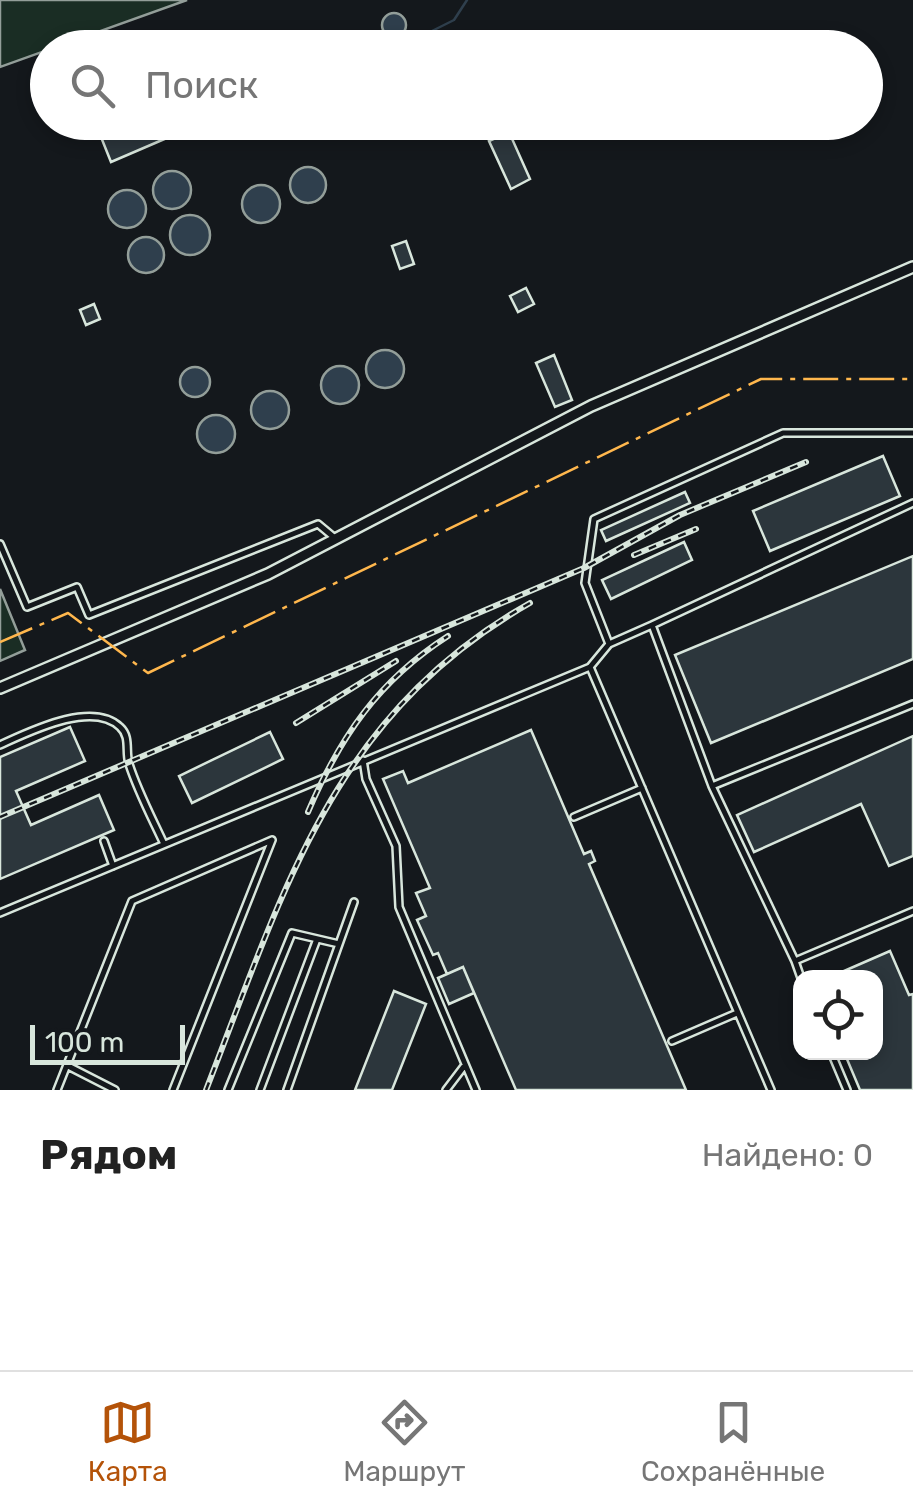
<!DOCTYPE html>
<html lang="ru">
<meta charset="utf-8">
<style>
body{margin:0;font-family:Rubik,sans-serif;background:#f6f6f6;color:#222}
.controls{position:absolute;right:30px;bottom:30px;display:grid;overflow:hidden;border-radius:20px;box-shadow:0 5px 15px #0003}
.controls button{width:90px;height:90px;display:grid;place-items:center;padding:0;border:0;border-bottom:2px solid #e0e0e0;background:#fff;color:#222;font:50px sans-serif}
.scale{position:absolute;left:30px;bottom:25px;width:155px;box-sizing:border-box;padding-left:10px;border:5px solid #d8e6dc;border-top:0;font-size:28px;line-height:35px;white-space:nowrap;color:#d8e6dc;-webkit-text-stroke:8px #14181c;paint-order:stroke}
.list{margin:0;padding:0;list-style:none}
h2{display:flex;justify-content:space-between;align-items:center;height:130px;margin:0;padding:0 40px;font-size:42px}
h2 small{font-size:32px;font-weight:400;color:#767676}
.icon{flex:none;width:55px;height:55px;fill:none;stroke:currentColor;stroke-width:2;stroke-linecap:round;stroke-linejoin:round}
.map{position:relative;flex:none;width:913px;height:1090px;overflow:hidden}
.search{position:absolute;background:#fff;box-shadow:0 5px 15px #0003;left:30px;right:30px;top:30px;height:110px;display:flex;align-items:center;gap:25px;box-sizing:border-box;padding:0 35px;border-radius:55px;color:#767676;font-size:38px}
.sheet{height:280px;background:#fff}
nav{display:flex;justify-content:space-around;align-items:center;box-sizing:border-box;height:140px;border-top:2px solid #e0e0e0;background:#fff;font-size:28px;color:#767676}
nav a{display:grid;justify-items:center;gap:5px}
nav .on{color:#b45309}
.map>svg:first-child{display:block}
</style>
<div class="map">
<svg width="913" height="1090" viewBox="0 0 913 1090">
<rect width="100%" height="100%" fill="#14181c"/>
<path fill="#1a2d24" stroke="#939e99" stroke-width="2.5" d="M0,0h187l-187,67z
M0,589l25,61 -25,11z"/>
<path fill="#2f3f4d" stroke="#939e99" stroke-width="2.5" d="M382 25a12 12 0 1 1 24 0a12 12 0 1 1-24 0Z
M290 185a18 18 0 1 1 36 0a18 18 0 1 1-36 0Z
M153 190a19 19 0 1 1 38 0a19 19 0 1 1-38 0Z
M242 204a19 19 0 1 1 38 0a19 19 0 1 1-38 0Z
M108 209a19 19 0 1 1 38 0a19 19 0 1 1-38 0Z
M170 235a20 20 0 1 1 40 0a20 20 0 1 1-40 0Z
M128 255a18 18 0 1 1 36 0a18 18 0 1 1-36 0Z
M366 369a19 19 0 1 1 38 0a19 19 0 1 1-38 0Z
M321 385a19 19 0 1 1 38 0a19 19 0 1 1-38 0Z
M180 382a15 15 0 1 1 30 0a15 15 0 1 1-30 0Z
M251 410a19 19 0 1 1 38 0a19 19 0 1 1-38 0Z
M197 434a19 19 0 1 1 38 0a19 19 0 1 1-38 0Z"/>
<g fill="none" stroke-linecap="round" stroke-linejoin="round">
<path stroke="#2f3f4d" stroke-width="2.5" d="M426,34l28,-14 13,-20"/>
</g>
<path fill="#2c363c" stroke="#d8e6dc" stroke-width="2.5" d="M515,35l4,9 -13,4 -3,-7z
M95,122h109l-93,40z
M509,132l21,47 -19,10 -22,-48z
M406,241l8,23 -14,5 -8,-23z
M526,288l8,16 -16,8 -8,-16z
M94,304l6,15 -14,6 -6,-15z
M554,355l18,45 -17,7 -19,-44z
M883,456l17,40 -130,55 -17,-40z
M685,492l5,11 -84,38 -5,-11z
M684,542l8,18 -81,39 -9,-19z
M913,556v103l-202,84 -36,-88z
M70,727l15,34 -69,30 15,34 68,-30 15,35 -114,49v-122z
M531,730l53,124 7,-3 4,10 -6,3 97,226h-170l-53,-123 -16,7 -9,-21 -5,2 -16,-35 9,-4 -10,-23 14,-5 -47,-109 20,-8 5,12z
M270,732l13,27 -91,44 -13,-27z
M913,736v120l-24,10 -28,-62 -107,48 -17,-37z
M890,951l19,44 4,-1v96h-53l-16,-38h32v-74h-48z
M463,967l11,26 -25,11 -11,-26z
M394,991l32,13 -34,86h-37z"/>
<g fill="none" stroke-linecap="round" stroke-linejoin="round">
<g stroke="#d8e6dc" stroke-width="10">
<path id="service" d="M0,544l27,63 50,-20 12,28 229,-91 18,15
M652,625l261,-122
M609,644l-24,-61 9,-64 189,-86h130
M0,745c29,-13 92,-45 120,-18 11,10 5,24 9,37 9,28 23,54 35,80
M363,760l3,19 30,67 3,61 77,183
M712,786l201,-82
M574,817l68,-29
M104,841l9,25
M0,913l590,-246
M801,978l-6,-17 118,-50
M672,1041l65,-28
M831,1052l16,38
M70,1067l45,23
M57,1090l75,-189 140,-61
M173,1090l99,-250
M228,1090l64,-157 47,11
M260,1090l57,-151
M287,1090l67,-188
M446,1090l19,-25
M771,1090l-181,-423 19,-23 43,-19 60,161 83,175"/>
</g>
<g stroke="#d8e6dc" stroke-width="14">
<path id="minor" d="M0,688l268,-114 323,-168 322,-139"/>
</g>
<use href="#service" stroke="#14181c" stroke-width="5"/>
<use href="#minor" stroke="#14181c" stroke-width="9"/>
<g stroke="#d8e6dc" stroke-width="6">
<path id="rail" d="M634,555l62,-26
M296,723l100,-62
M308,812c32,-75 70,-131 140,-176
M0,817l584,-249 96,-53 126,-53
M206,1090c77,-197 126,-375 324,-487"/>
</g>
<use href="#rail" stroke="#14181c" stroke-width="2.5" stroke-dasharray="8" stroke-linecap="butt"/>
<path stroke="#ffb74d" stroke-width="2.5" stroke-dasharray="35 8 5 8" stroke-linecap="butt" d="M0,642l68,-29 80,60 613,-294h152"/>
</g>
</svg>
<div class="controls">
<button><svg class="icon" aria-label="locate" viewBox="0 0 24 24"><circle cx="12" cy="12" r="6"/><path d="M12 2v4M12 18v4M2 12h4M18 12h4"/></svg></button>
</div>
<div class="scale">100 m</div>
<div class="search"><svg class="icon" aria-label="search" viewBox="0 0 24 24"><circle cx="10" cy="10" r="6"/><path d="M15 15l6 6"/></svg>Поиск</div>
</div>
<section class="sheet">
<h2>Рядом<small>Найдено: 0</small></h2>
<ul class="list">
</ul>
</section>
<nav>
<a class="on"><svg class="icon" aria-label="map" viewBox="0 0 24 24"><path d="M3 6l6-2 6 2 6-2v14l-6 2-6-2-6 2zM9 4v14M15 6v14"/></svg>Карта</a>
<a><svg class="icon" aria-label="directions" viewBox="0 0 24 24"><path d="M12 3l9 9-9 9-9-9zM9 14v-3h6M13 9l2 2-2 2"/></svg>Маршрут</a>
<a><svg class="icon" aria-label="saved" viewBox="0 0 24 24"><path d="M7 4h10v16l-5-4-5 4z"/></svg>Сохранённые</a>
</nav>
